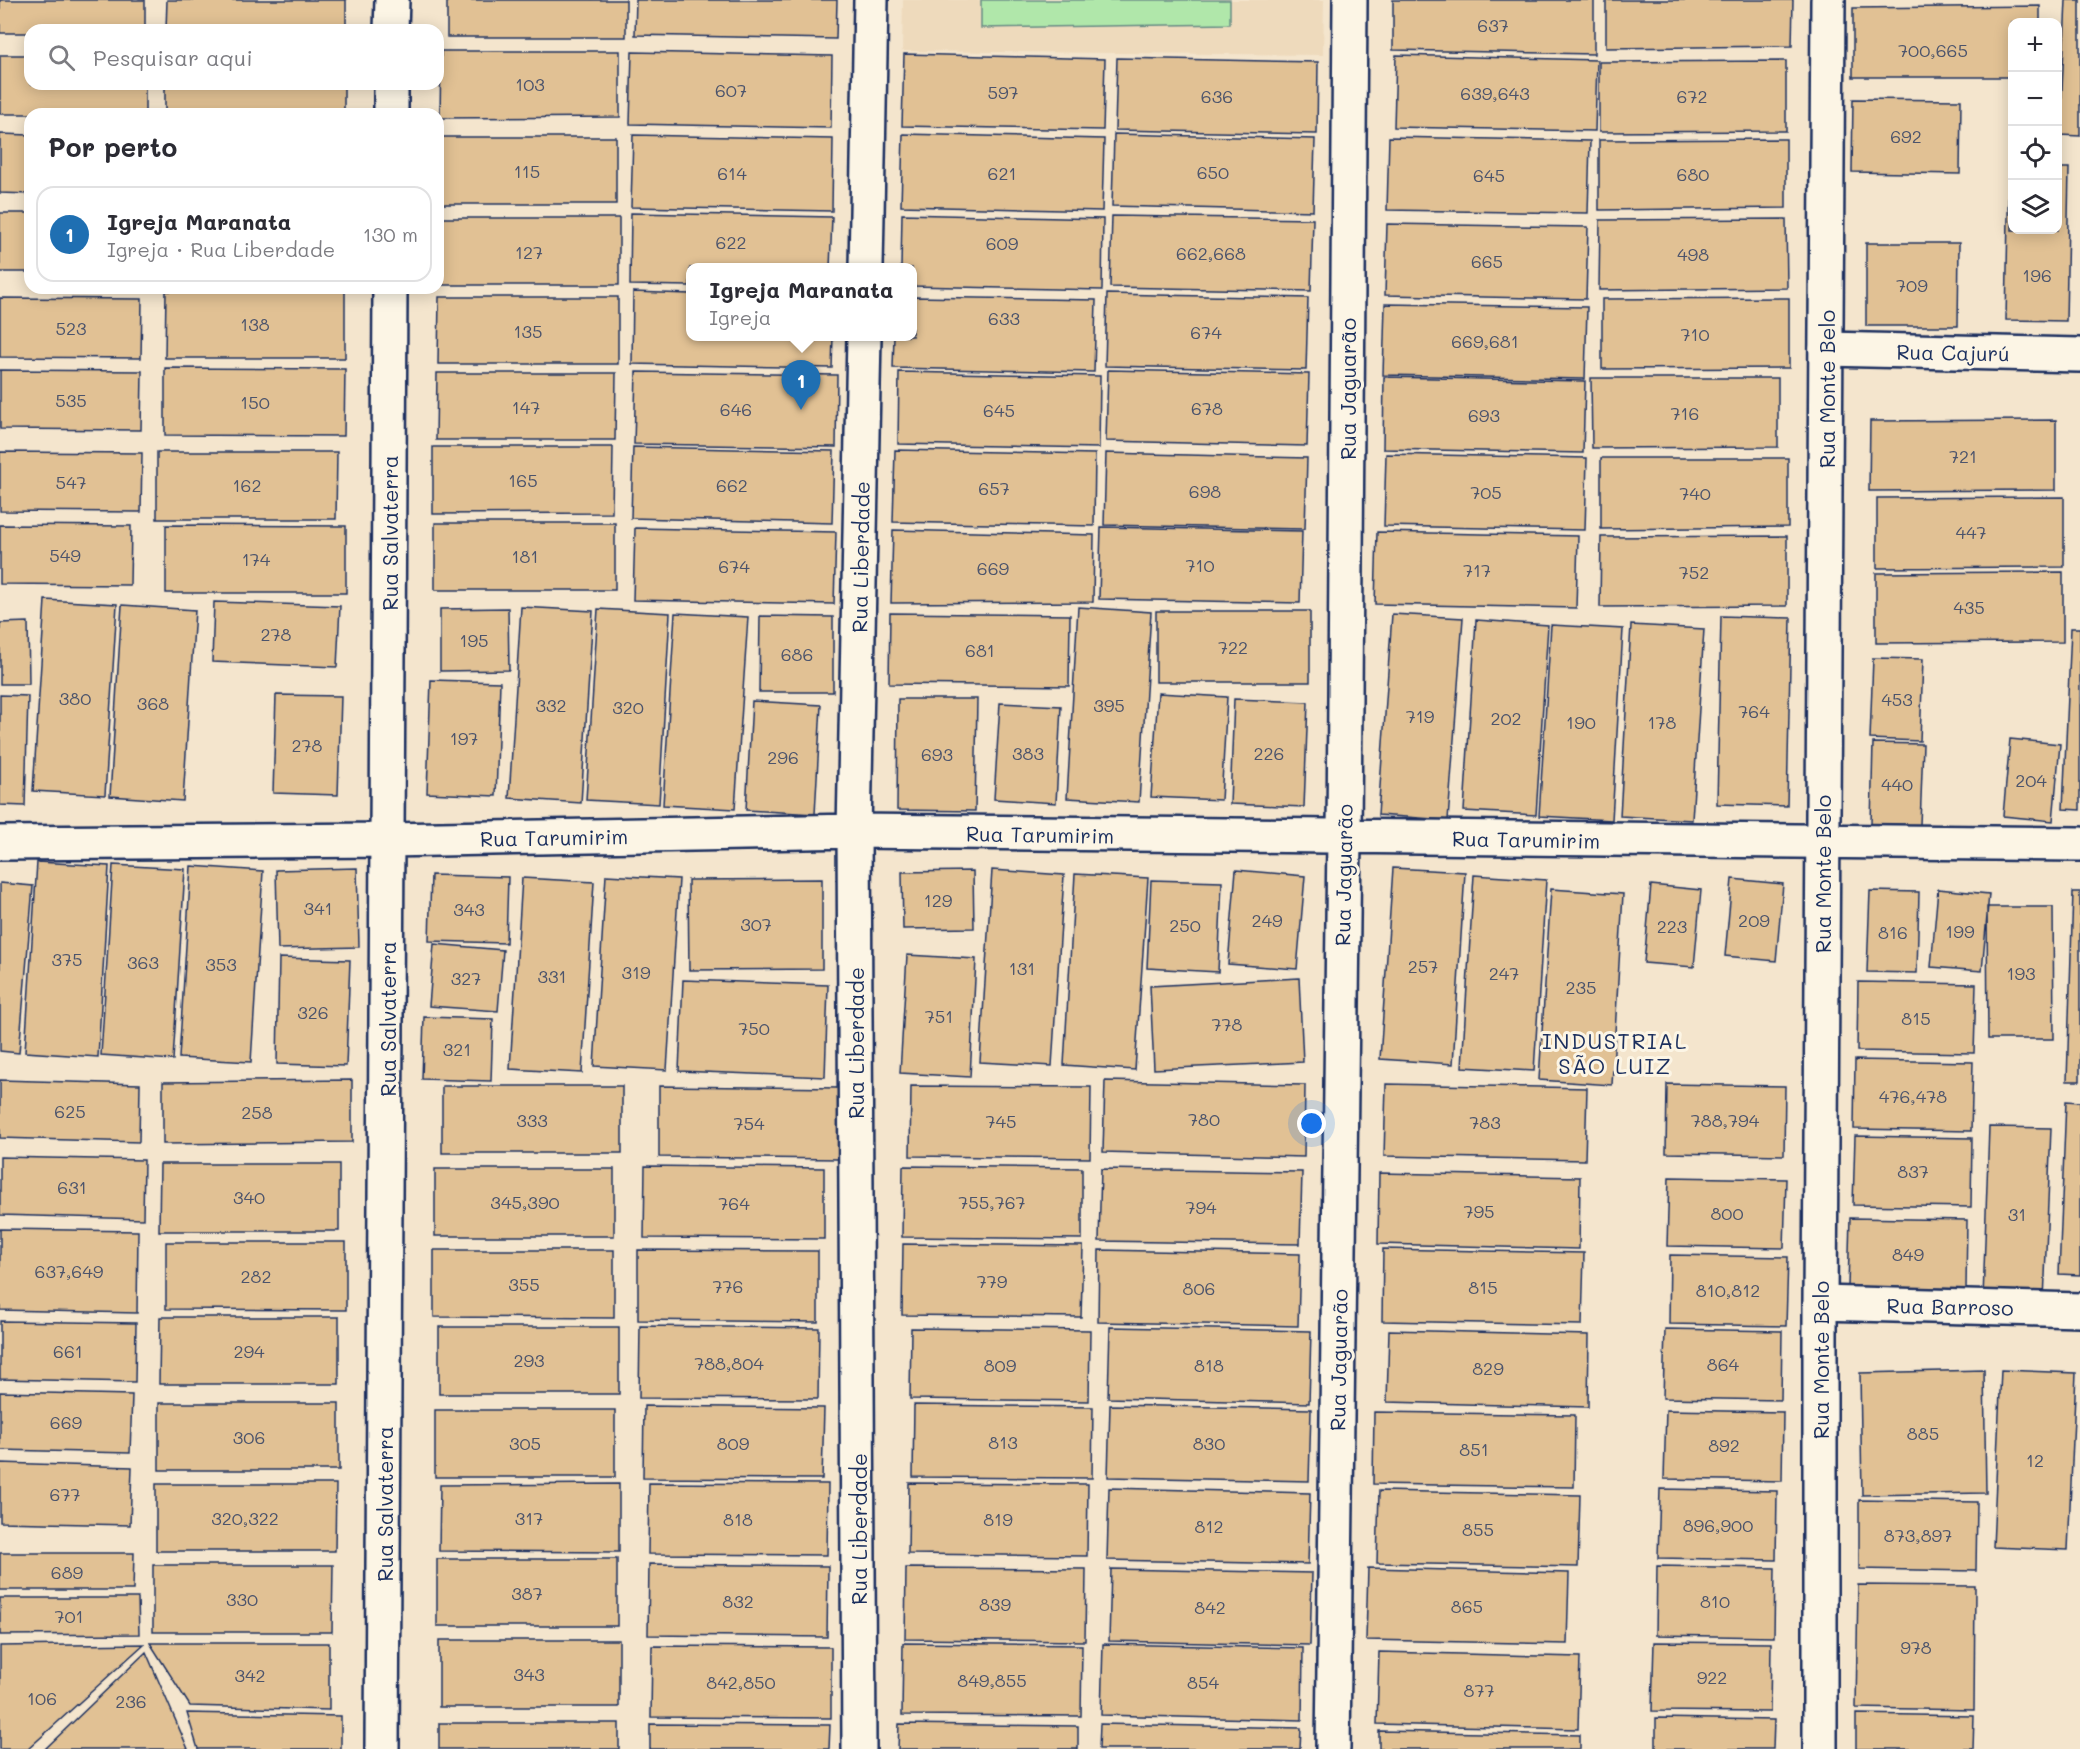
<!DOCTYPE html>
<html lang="pt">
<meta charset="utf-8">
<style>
body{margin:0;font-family:Mali,sans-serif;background:#f7f7f7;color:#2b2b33}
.controls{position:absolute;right:18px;top:18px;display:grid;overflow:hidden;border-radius:12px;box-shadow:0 3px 15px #0003}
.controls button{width:54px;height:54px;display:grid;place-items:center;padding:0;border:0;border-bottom:2px solid #e1e1e2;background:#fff;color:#2b2b33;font:30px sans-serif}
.you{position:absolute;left:1312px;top:1124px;width:21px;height:21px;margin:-15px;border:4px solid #fff;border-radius:50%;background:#1a73e8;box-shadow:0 0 0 9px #1a73e833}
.badge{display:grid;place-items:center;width:39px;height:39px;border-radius:50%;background:#1f6fb2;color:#fff;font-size:20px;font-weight:700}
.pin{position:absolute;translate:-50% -50px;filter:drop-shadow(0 2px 3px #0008)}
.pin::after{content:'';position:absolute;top:32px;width:21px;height:18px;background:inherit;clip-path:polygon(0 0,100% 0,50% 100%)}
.popup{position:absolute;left:686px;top:263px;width:231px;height:78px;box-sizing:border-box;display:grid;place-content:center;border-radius:12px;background:#fff;filter:drop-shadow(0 2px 4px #0005);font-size:20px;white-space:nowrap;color:#7c7c81}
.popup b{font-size:22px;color:#2b2b33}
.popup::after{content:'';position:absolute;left:50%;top:100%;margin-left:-12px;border:12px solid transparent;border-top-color:#fff}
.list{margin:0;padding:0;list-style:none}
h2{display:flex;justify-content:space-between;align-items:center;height:78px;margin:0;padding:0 24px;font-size:26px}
h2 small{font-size:20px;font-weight:400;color:#7c7c81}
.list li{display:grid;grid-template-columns:39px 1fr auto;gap:18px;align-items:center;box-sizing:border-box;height:96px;margin:0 12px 12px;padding:0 12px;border:2px solid #e1e1e2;border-radius:18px}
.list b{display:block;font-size:22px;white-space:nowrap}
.list p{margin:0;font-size:20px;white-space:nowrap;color:#7c7c81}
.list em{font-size:20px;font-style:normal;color:#7c7c81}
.icon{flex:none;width:33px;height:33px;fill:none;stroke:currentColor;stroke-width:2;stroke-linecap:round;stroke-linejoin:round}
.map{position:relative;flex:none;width:2080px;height:1749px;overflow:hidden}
.search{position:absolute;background:#fff;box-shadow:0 3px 15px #0003;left:24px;top:24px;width:420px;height:66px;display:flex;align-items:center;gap:15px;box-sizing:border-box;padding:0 21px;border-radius:18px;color:#7c7c81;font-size:22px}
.panel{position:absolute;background:#fff;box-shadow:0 3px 15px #0003;left:24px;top:108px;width:420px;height:186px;border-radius:18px}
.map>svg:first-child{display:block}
</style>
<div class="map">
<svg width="2080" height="1749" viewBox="0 0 2080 1749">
<rect width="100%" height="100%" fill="#f4e5cd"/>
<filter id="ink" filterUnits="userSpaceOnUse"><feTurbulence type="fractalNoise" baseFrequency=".0167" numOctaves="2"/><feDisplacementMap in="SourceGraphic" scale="12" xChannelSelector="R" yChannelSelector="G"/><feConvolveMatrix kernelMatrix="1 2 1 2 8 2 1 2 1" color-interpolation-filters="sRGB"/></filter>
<g filter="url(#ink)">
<path fill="#eedabc" d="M903,0h421l-1,55 -421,-4z"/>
<path fill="#b0e7aa" stroke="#668b84" stroke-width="1.5" d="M981,0h249v24l-249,4z"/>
<path fill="#e1c194" stroke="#1b2f5e" stroke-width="1.5" d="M0,0h145v30h-115v3h-30z
M167,0h179v30h-180z
M447,0h179v37h-179z
M636,0h201l-1,39 -201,-4z
M1393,0h201v54l-201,-4z
M1606,0h187l-1,46 -186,2z
M2066,0h14v136l-20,-1z
M2040,6v16h-28v55h-159v-69z
M441,51h179v66l-180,1z
M632,52l200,4 -1,72 -201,-4z
M904,54l201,5 -2,71 -201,-4z
M0,55h30v29h115v30h-145z
M1396,55l201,5 -2,71 -201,-4z
M1117,58l201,4 -1,72 -202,-4z
M1786,61v70l-187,1v-70z
M165,84h179v30h-179z
M1853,99l108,1 -1,74 -108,-2z
M0,134l30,1v59l-30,-1z
M903,134l201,5 -2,72 -201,-5z
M1114,134l201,5 -2,72 -201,-5z
M633,135l200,4 -1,72 -201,-4z
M438,137h178v67h-178z
M1389,137l201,4 -2,72 -201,-3z
M1786,139v69l-187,2v-70z
M2009,167h3v63h46v-62h11l-3,153 -60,-1z
M0,213h30v59h-30z
M631,213l201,4 -2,51h-140v18l-60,-1z
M902,214l201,5 -1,71 -190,-4v-18h-11z
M1112,216l201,3 -2,72 -201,-4z
M439,218h180v67h-180z
M1786,219l1,69 -188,2 1,-70z
M1387,224l201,3 -2,72 -201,-4z
M1866,243h93l-1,83h-92z
M166,291h179v67h-180z
M633,292l57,2v42h143l-1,32 -200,-4z
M1107,294l201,4 -2,72 -201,-4z
M439,297h179v67h-180z
M912,297l184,3 -2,72 -201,-4 1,-32h18z
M0,298l142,1 -1,59 -141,-1z
M1789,298v70l-187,1v-70z
M1385,304l202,3 -2,72 -202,-4z
M165,368l180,1 -1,67 -179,-1z
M0,370l142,1 -1,59 -141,-1z
M1108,370l201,4 -2,72 -201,-5z
M636,372l201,3 -1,72 -202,-3z
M899,372l201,4 -1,72 -201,-4z
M437,373h179l-1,67h-179z
M1384,377l201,4 -2,72 -200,-4z
M1591,378h187v69l-186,1z
M2056,420v70l-187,1 1,-70z
M433,447h180l-1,66 -179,1z
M633,447l201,4 -2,72 -201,-5z
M895,450l200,4 -1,72 -201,-4z
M0,452l142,1 -1,59 -141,-1z
M157,452h180l-1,67h-179z
M1106,453l201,5 -2,71 -201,-4z
M1386,454l201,4 -2,72 -201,-4z
M1601,458h187v69l-187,2z
M2064,497v70l-187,1v-70z
M435,523h180v67h-180z
M0,525l131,1 -1,59 -130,-1z
M166,525l180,1v67h-180z
M1101,527l201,4 -2,72 -201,-4z
M635,528l201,4 -2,72 -201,-4z
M893,530l201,5 -1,67 -202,1z
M1377,532l201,4 -2,72 -201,-4z
M1787,536v70l-187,1 1,-70z
M2063,572v70l-187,1v-70z
M45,600l72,4 -12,191 -72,-4z
M214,602l126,4 -3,61 -125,-5z
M122,605l73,5 -12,191 -73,-5z
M521,607l72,4 -12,192 -72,-5z
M1078,607l73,5 -12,190 -72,-4z
M508,608l1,62 -69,1v-62z
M598,609l72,4 -11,191 -73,-4z
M1156,611h154v71h-154z
M675,613l73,4 -13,192 -72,-4z
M890,613l180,2 -1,71 -180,-2z
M1392,614l71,4 -15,202 -70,-5z
M760,616l73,1v75h-74z
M1721,616l70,2 -4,188 -70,-2z
M1476,620l72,5 -12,190 -72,-4z
M28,622l1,62h-29v-61z
M1551,625l72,4 -11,191 -73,-4z
M1631,625l73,4 -12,191 -72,-4z
M2071,628h9v182l-17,-1z
M1873,658l50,1 -3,82 -50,-2z
M431,680l69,2 -4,114 -69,-3z
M1158,693l69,4 -6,103 -70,-3z
M0,695l28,1 -3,110 -25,-1z
M276,695l65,1 -3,99 -65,-2z
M898,699h79l-2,112 -78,-1z
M1234,699l74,3 -4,105 -74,-3z
M752,701l69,4 -6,109 -69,-4z
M1000,703l61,3 -5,97 -62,-4z
M2010,739l50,5 -7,77 -50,-5z
M1873,743l50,1 -3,81 -49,-1z
M37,862l72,4 -11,191 -73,-5z
M113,865l72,4 -12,191 -72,-5z
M191,866l72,5 -12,191 -72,-4z
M357,868l2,79 -81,2 -2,-79z
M1393,868l72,4 -12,192 -73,-5z
M992,870l72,5 -12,191 -72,-4z
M1236,870l69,6 -8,93 -69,-5z
M973,871l1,57 -71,1 -1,-57z
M1075,874l73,4 -13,192 -71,-5z
M431,875l77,2 -2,66 -77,-2z
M606,875l73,4 -12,191 -73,-4z
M1474,875l72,5 -12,191 -72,-4z
M522,878l72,4 -12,191 -72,-4z
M822,879v90l-133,1 -1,-90z
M1732,879l51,5 -7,77 -51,-5z
M1151,880l71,2 -4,90 -71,-4z
M0,883l33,3 -14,167 -19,-2z
M1651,885l50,5 -7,77 -50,-4z
M1551,889l72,5 -11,191 -73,-5z
M1938,889l51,5 -7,77 -51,-4z
M1870,891l49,1 -2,81 -50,-1z
M2073,892h7v189h-13z
M1987,907h66l1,132h-66z
M434,944l69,6 -5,61 -69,-5z
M907,955l69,4 -6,118 -70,-4z
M279,958l71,2 -4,106 -69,-2z
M1299,978l4,84 -149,7 -4,-83z
M683,980l145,5 -3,92 -146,-6z
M1858,982l118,2 -2,69 -117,-2z
M424,1017l69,2 -2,62 -69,-2z
M1855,1060l118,2 -2,69 -117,-2z
M0,1080l140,4 -1,58 -139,-4z
M352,1080v62l-189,2v-62z
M1105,1081l200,4 -1,72 -201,-5z
M1386,1084l201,4 -2,72 -201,-4z
M1667,1084l118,2 -1,69 -118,-2z
M442,1086h180v67h-180z
M659,1086l180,2 -1,71 -179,-2z
M911,1086l180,1 -1,71 -180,-2z
M2066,1101l14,1v173l-21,-1z
M1989,1127l62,1 -7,173 -61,-2z
M1855,1136l117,2 -1,69 -118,-2z
M0,1157l144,3 -1,59 -143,-4z
M160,1164h179v67h-180z
M645,1166l179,2v71l-180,-1z
M903,1166l179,2v71l-180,-2z
M435,1169h179v67h-179z
M1101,1169l201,3 -2,72 -201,-3z
M1379,1173l201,4 -1,72 -201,-5z
M1669,1177l117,2 -2,69 -117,-2z
M1850,1218l117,2 -1,69 -118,-2z
M0,1229l138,2 -1,82 -137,-3z
M166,1242h180v68l-180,-1z
M903,1244l180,2 -2,71 -179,-2z
M1383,1249l201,4 -2,72 -200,-4z
M434,1250h180v68l-180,-1z
M638,1250l180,1v71l-180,-2z
M1099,1250l201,4 -2,72 -200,-4z
M1670,1255l118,2 -2,69 -117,-2z
M160,1317h179v67h-180z
M0,1321l136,2 -1,59 -135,-3z
M640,1326l179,2 -1,71 -179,-1z
M439,1327h180v67h-180z
M1110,1327l201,4 -2,72 -201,-5z
M911,1328l179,2 -1,71 -179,-2z
M1665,1329l117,2 -1,69 -118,-2z
M1389,1330l200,5 -1,72 -201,-5z
M1984,1370l2,123 -124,2 -2,-122z
M2001,1370l75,3 -8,177 -75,-3z
M0,1392l132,3 -2,58 -130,-3z
M159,1403h180v67h-180z
M914,1405l179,2 -1,71 -179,-1z
M1110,1405l201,4 -2,72 -201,-4z
M644,1406l180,2 -2,71 -179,-1z
M435,1410h180v67h-180z
M1666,1410l117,2 -1,69 -118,-2z
M1374,1412l201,3 -1,72 -201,-3z
M0,1463l132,4 -2,58 -130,-3z
M649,1483l179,1 -1,71 -179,-1z
M909,1483l179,1 -1,72 -179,-2z
M156,1484h180l-1,67h-179z
M619,1484v68l-180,-1 1,-66z
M1109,1488l201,5 -2,71 -201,-4z
M1660,1489l117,2 -1,69 -118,-2z
M1379,1491l201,4 -2,72 -201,-4z
M1859,1500l118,2 -1,69 -117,-2z
M0,1553h134l-1,37h-133z
M437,1559h180v67h-180z
M649,1564l179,2 -1,71 -179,-2z
M153,1565h180l-1,67h-179z
M1657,1566l118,2 -1,69 -118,-2z
M906,1568l180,1 -1,72 -180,-2z
M1368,1568l201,5 -2,71 -201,-4z
M1111,1569l201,4 -2,72 -201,-4z
M1858,1585l117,1 -1,124 -118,-2z
M0,1598h138l1,36 -139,1z
M439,1640h180v67h-180z
M1654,1642l117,1 -1,69 -118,-1z
M150,1643h179v67l-139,-4z
M903,1643l179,2 -1,71 -179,-1z
M144,1644l-116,105h-28v-103z
M1103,1644l200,4 -1,72 -201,-5z
M652,1646l179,1v71l-180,-1z
M146,1652l42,97h-143z
M1379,1652l201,5 -2,72 -201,-5z
M187,1713l154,3v33h-143z
M1856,1714l118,2 -1,33h-117z
M1656,1718l118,2 -1,29h-117z
M439,1723h180v26h-180z
M650,1724l180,1 -1,24h-179z
M899,1724l179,2v23h-180z
M1100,1724l201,4 -1,21h-201z
M1379,1731l201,4v14h-201z"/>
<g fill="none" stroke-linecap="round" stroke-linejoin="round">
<g stroke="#1b2f5e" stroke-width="38">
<path id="street" d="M391,30l1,-30
M391,114v-30
M866,268l5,-268
M1826,349l254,6
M0,843l388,-3 466,-9 1226,13
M1820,1303l260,7
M382,1749l8,-1461
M859,1749l-5,-918 10,-495
M1333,1749l11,-912 6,-837"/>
</g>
<g stroke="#1b2f5e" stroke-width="38">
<path id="secondary" d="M1820,1749v-446l8,-1303"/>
</g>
<use href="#street" stroke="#fcf5e5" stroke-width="33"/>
<use href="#secondary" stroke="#fcf5e5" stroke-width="33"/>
</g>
</g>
<g text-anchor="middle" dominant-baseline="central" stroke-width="6" stroke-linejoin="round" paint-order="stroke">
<g font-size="18" fill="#4c546c">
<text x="1493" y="25">637</text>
<text x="1933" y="50">700,665</text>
<text x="530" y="84">103</text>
<text x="731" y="90">607</text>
<text x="1003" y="92">597</text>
<text x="1495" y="93">639,643</text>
<text x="1217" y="96">636</text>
<text x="1692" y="96">672</text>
<text x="1906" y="136">692</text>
<text x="527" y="171">115</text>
<text x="1213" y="172">650</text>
<text x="732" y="173">614</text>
<text x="1002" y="173">621</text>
<text x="1693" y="174">680</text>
<text x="1489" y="175">645</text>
<text x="731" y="242">622</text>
<text x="1002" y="243">609</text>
<text x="529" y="252">127</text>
<text x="1211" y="253">662,668</text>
<text x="1693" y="254">498</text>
<text x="1487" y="261">665</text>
<text x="2037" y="275">196</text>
<text x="1912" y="285">709</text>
<text x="1004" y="318">633</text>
<text x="255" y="324">138</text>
<text x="71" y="328">523</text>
<text x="528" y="331">135</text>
<text x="1206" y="332">674</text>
<text x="1695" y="334">710</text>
<text x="1485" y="341">669,681</text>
<text x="71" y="400">535</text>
<text x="255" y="402">150</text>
<text x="526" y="407">147</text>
<text x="1207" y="408">678</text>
<text x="736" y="409">646</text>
<text x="999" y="410">645</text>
<text x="1685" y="413">716</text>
<text x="1484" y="415">693</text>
<text x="1963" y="456">721</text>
<text x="523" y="480">165</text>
<text x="71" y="482">547</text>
<text x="247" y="485">162</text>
<text x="732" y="485">662</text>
<text x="994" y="488">657</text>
<text x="1205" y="491">698</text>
<text x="1486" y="492">705</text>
<text x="1695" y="493">740</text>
<text x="1971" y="532">447</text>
<text x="65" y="555">549</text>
<text x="525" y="556">181</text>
<text x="256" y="559">174</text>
<text x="1200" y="565">710</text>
<text x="734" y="566">674</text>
<text x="993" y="568">669</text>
<text x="1477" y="570">717</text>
<text x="1694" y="572">752</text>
<text x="1969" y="607">435</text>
<text x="276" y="634">278</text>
<text x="474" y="640">195</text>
<text x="1233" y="647">722</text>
<text x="980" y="650">681</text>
<text x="797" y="654">686</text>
<text x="75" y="698">380</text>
<text x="1897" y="699">453</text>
<text x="153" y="703">368</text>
<text x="551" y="705">332</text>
<text x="1109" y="705">395</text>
<text x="628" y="707">320</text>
<text x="1754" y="711">764</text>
<text x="1420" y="716">719</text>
<text x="1506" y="718">202</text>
<text x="1581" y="722">190</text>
<text x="1662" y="722">178</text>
<text x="464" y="738">197</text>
<text x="307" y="745">278</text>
<text x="1028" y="753">383</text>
<text x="1269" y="753">226</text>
<text x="937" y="754">693</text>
<text x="783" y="757">296</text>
<text x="2031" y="780">204</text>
<text x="1897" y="784">440</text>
<text x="938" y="900">129</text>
<text x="318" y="908">341</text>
<text x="469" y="909">343</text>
<text x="1267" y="920">249</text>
<text x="1754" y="920">209</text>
<text x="756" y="924">307</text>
<text x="1185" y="925">250</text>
<text x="1672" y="926">223</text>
<text x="1960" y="931">199</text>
<text x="1893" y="932">816</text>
<text x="67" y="959">375</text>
<text x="143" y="962">363</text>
<text x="221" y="964">353</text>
<text x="1423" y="966">257</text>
<text x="1022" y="968">131</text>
<text x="636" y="972">319</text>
<text x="1504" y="973">247</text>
<text x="2021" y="973">193</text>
<text x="552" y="976">331</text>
<text x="466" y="978">327</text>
<text x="1581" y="987">235</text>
<text x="313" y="1012">326</text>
<text x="939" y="1016">751</text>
<text x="1916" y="1018">815</text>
<text x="1227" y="1024">778</text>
<text x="754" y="1028">750</text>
<text x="457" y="1049">321</text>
<text x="1913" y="1096">476,478</text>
<text x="70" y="1111">625</text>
<text x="257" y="1112">258</text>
<text x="1204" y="1119">780</text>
<text x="532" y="1120">333</text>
<text x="1725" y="1120">788,794</text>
<text x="1001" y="1121">745</text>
<text x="1485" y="1122">783</text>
<text x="749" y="1123">754</text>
<text x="1913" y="1171">837</text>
<text x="72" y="1187">631</text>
<text x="249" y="1197">340</text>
<text x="525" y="1202">345,390</text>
<text x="992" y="1202">755,767</text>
<text x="734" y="1203">764</text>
<text x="1201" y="1207">794</text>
<text x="1479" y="1211">795</text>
<text x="1727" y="1213">800</text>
<text x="2017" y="1214">31</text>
<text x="1908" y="1254">849</text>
<text x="69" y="1271">637,649</text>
<text x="256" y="1276">282</text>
<text x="992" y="1281">779</text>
<text x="524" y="1284">355</text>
<text x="728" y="1286">776</text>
<text x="1483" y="1287">815</text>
<text x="1199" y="1288">806</text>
<text x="1728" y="1290">810,812</text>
<text x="68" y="1351">661</text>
<text x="249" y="1351">294</text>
<text x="529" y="1360">293</text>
<text x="729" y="1363">788,804</text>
<text x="1723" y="1364">864</text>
<text x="1000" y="1365">809</text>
<text x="1209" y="1365">818</text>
<text x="1488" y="1368">829</text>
<text x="66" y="1422">669</text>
<text x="1923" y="1433">885</text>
<text x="249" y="1437">306</text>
<text x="1003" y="1442">813</text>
<text x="525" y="1443">305</text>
<text x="733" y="1443">809</text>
<text x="1209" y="1443">830</text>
<text x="1724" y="1445">892</text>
<text x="1474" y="1449">851</text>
<text x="2035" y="1460">12</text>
<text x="65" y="1494">677</text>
<text x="245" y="1518">320,322</text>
<text x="529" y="1518">317</text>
<text x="738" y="1519">818</text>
<text x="998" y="1519">819</text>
<text x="1718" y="1525">896,900</text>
<text x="1209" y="1526">812</text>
<text x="1478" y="1529">855</text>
<text x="1918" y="1535">873,897</text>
<text x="67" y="1572">689</text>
<text x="527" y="1593">387</text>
<text x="242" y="1599">330</text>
<text x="738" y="1601">832</text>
<text x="1715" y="1601">810</text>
<text x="995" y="1604">839</text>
<text x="1467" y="1606">865</text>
<text x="1210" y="1607">842</text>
<text x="69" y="1616">701</text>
<text x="1916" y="1647">978</text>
<text x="529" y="1674">343</text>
<text x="250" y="1675">342</text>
<text x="1712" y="1677">922</text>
<text x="992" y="1680">849,855</text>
<text x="741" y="1682">842,850</text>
<text x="1203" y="1682">854</text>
<text x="1479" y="1690">877</text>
<text x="42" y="1698">106</text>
<text x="131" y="1701">236</text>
</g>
<g font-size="21" fill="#1b2f5e" stroke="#fcf5e5">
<text transform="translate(1953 352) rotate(1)">Rua Cajurú</text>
<text transform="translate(1347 389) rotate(-90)">Rua Jaguarão</text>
<text transform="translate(1826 389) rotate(-90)">Rua Monte Belo</text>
<text transform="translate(389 533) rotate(-90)">Rua Salvaterra</text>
<text transform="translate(860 557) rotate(-89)">Rua Liberdade</text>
<text transform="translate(1040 834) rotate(1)">Rua Tarumirim</text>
<text transform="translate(554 837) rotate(-1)">Rua Tarumirim</text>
<text transform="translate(1526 839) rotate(1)">Rua Tarumirim</text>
<text transform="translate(1822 874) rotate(-90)">Rua Monte Belo</text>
<text transform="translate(1343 875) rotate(-89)">Rua Jaguarão</text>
<text transform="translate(387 1019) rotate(-90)">Rua Salvaterra</text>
<text transform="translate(855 1043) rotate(-90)">Rua Liberdade</text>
<text transform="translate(1950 1306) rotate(1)">Rua Barroso</text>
<text transform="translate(1338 1360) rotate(-89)">Rua Jaguarão</text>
<text transform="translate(1820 1360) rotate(-90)">Rua Monte Belo</text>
<text transform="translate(384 1504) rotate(-90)">Rua Salvaterra</text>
<text transform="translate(858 1529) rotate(-90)">Rua Liberdade</text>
</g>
<g font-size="22" letter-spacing="1.5" fill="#1b2f5e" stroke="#fcf5e5">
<text x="1615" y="1040">INDUSTRIAL<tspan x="1615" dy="25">SÃO LUIZ</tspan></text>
</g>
</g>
</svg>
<div class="controls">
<button>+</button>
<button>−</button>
<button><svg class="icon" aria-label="locate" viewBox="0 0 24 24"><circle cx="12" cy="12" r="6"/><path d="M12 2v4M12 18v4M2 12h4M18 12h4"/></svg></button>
<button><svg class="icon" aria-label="layers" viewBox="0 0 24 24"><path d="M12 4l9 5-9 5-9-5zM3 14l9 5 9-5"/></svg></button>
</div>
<div class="you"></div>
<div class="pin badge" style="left:801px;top:410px">1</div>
<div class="popup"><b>Igreja Maranata</b>Igreja</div>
<div class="search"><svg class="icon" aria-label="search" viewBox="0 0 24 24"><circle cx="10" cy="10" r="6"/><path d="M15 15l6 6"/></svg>Pesquisar aqui</div>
<section class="panel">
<h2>Por perto<small></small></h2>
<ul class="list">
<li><span class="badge">1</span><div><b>Igreja Maranata</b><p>Igreja · Rua Liberdade</p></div><em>130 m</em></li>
</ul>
</section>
</div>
